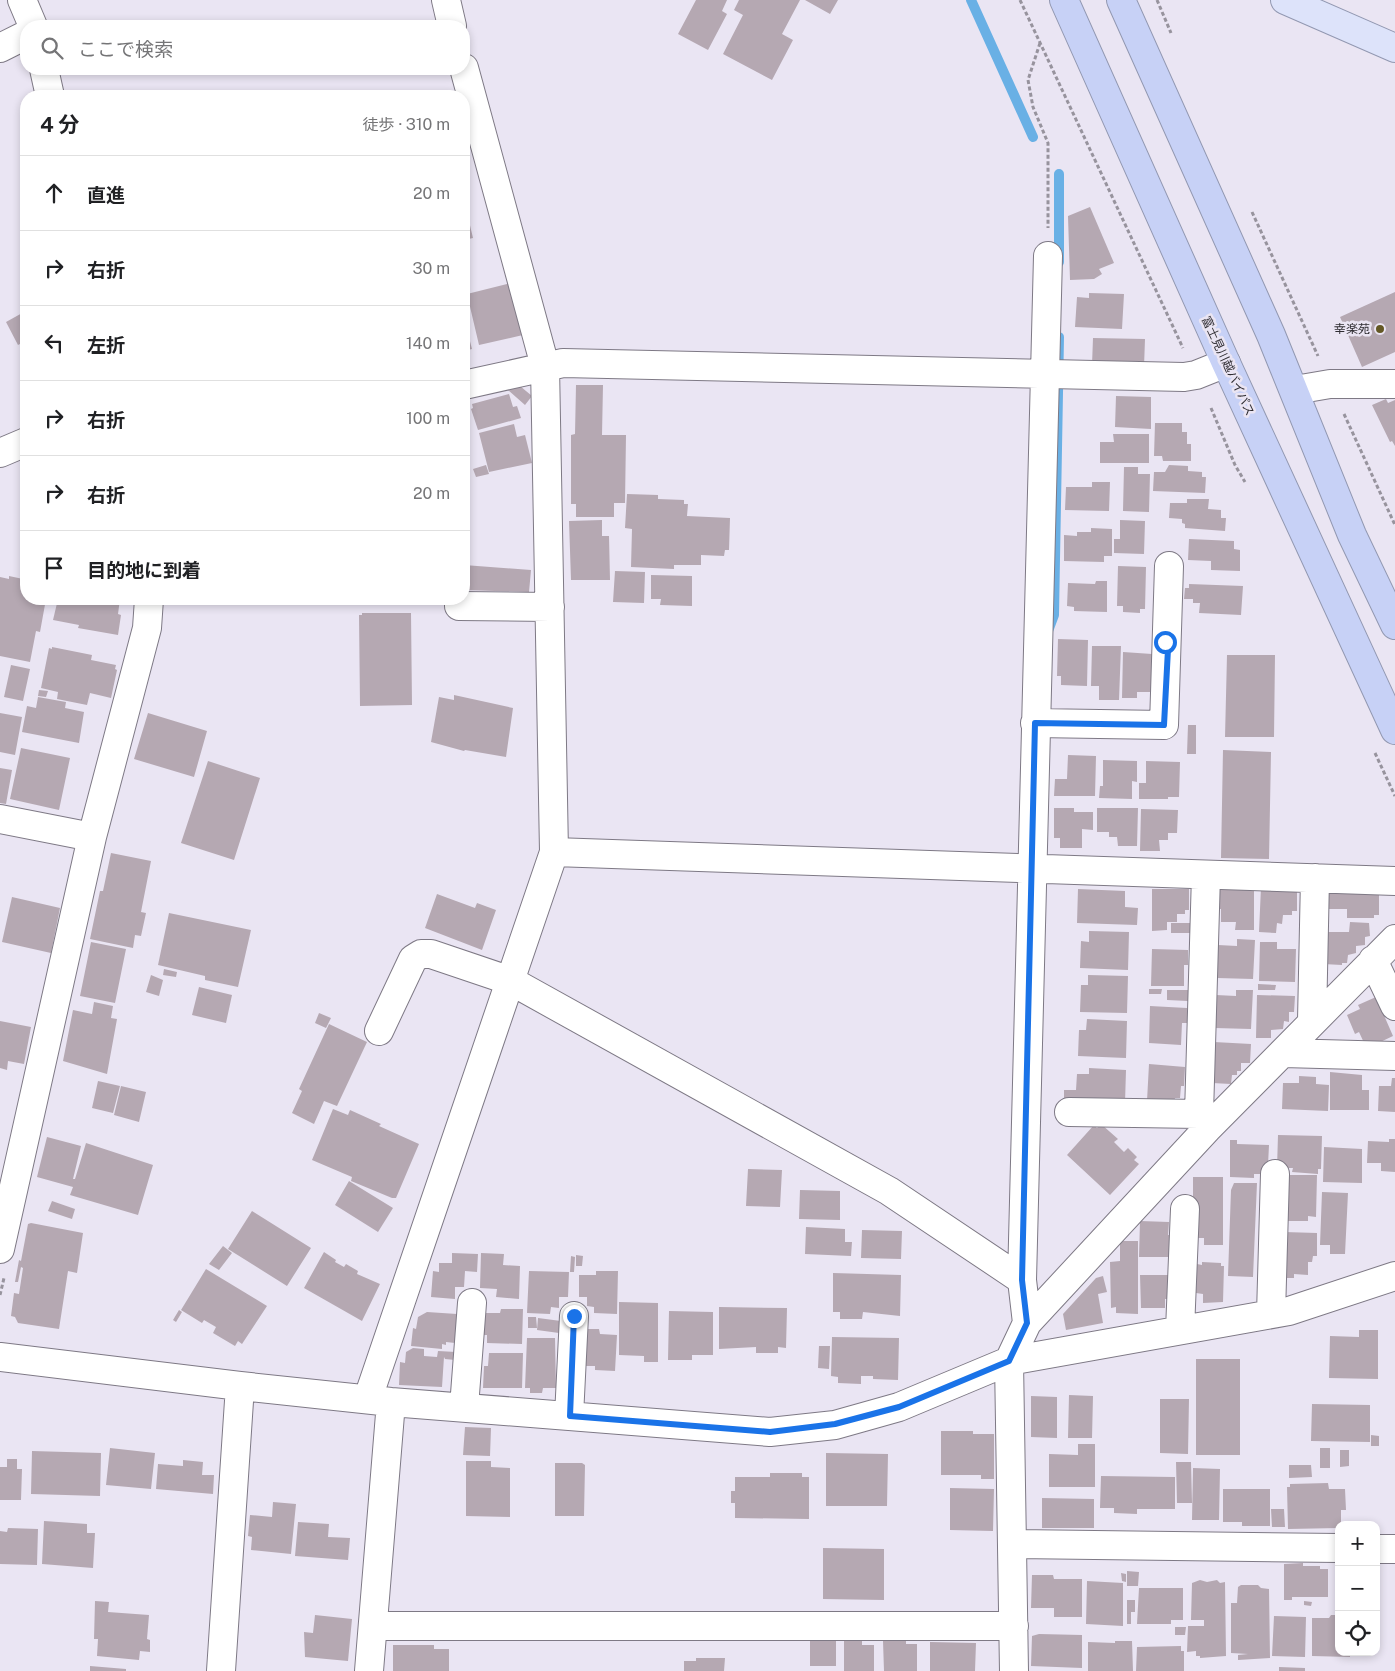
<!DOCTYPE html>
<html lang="ja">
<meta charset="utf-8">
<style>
body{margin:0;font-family:"Public Sans","Noto Sans JP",sans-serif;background:#f6f6f6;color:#202124}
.controls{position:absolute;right:15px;bottom:15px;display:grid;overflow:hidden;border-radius:10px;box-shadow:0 2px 8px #0003}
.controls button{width:45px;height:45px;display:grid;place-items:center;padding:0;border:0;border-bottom:1px solid #e0e0e0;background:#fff;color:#202124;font:25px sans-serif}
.stop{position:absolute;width:15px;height:15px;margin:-11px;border:4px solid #1a73e8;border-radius:50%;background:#fff}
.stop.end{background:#1a73e8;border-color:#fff;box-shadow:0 1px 5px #0008}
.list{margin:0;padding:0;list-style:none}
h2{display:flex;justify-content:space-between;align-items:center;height:65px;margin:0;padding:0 20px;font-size:21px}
h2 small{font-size:16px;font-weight:400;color:#757577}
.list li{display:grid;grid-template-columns:32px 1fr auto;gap:15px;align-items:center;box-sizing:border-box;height:75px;padding:0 20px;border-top:1px solid #e0e0e0}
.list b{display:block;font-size:19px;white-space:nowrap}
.list em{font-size:16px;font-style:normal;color:#757577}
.icon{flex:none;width:28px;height:28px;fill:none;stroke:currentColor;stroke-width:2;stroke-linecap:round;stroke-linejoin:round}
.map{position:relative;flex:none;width:1395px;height:1671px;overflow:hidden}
.search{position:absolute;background:#fff;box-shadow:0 2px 8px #0003;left:20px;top:20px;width:450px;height:55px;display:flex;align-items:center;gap:12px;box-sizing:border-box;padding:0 18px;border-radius:20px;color:#757577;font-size:19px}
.panel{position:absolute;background:#fff;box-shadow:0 2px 8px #0003;left:20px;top:90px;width:450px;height:515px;border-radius:20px}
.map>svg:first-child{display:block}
</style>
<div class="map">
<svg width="1395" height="1671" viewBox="0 0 1395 1671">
<rect width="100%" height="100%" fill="#eae5f3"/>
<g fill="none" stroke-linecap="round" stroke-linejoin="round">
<path stroke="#69b0e5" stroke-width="10" d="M971,0l62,137
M1059,174v88
M1048,631l6,-16 5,-278"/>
</g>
<path fill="#b5a8b2" d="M696,0h31l-5,11 5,3 -19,36 -30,-16z
M739,0h61l-18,34 11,6 -21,40 -49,-26 20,-39 -9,-5z
M805,0h33l-8,14z
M464,200l9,38 -9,2z
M1090,207l24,56 -15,6 3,5 -8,5 -24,1 -2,-64z
M511,283l12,52 -44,10 -12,-51z
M1395,292v60l-33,15 -22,-50z
M1089,293l35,1 -2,35 -47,-2 2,-30 12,1z
M24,312l2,4v25l-8,4 -12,-23z
M464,318l8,31 -8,2z
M1093,338l52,1 -1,28 -52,-2z
M576,385h27l-1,50h24l-1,68h-11v14h-38v-13h-5v-69l4,-1z
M520,386l12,10 -7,9 -17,-15z
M509,394l4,13 4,-1 4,12 -43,12 -7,-21 2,-1 -1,-4z
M1116,396l35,1v32l-36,-2z
M1386,399l2,4 7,-3v46l-3,-5 -2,1 -18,-37z
M1155,423h27v9h5v12h4v17h-28l-1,-5h-8z
M514,424l3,13 8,-2 7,28 -43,9 -10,-39z
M1113,434h36v29h-49v-21h14z
M464,455l5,18 -5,2z
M486,465l3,9 -13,3 -3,-8z
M1169,465l19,1v5l14,1v5h4l-1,16 -52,-2 1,-19h11z
M1124,467h14v7h12l-1,38 -26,-1z
M1092,482h18l-1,29 -44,-1 1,-23h26z
M627,494l31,1v4l26,1v4h4l-1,12 43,2 -1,32h-4l-1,6 -23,-1v10h-27v4l-43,-2 1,-38 -7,-1z
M1187,499h22l-1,10 13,1v8h5l-1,13 -40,-3v-4l-3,-1v-4l-13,-1 1,-15h17z
M602,520v16h7l1,44h-39l-2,-59z
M1120,520l25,1 -1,33 -30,-1v-14h6z
M1091,528l21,1v27h-8v6l-40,-1v-26l13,1v-4h14z
M1189,539l45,2v8l6,1v21l-29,-1v-9l-23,-1z
M464,565l67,5 -2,22 -65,-2z
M1118,566l28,1 -1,42h-5v4l-17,-1v-6h-6z
M615,571l30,1 -1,31 -31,-1z
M25,572l1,27h20l-6,33 -4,-1 -6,31 -30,-6v-79l9,2v-3l14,3z
M651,575l41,1v30l-32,-1 1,-6h-10z
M1096,581h11v31l-33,-1v-4l-7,-1 1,-23 27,1z
M1189,584l54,2 -2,29 -42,-2 1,-10h-7v-4h-9l1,-11h4z
M58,599h62l-2,15 3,1 -3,20 -40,-7 1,-3 -26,-5z
M362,613h49l1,92 -52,1 -1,-91h3z
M1058,639l30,1 -1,46 -26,-1v-9h-4z
M1092,646h29l-2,54h-20v-14h-8z
M52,647l40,8 -1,5 25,5 -1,4 2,1 -6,28 -21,-5 -3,12 -30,-6 1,-7 -17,-4 8,-40 3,1z
M1123,652l29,2v38h-15v6h-15z
M1227,655h48l-1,82h-49z
M11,665l19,4 -7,32 -19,-4z
M39,690l9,1 -2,6 -8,-1z
M454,695l59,13 -7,49 -41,-7 -1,1 -33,-9 8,-45 15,3z
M38,697l28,5 -1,6 19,4 -5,31 -57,-11 5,-26 9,2z
M0,713l22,4 -7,38 -15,-3z
M148,713l59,18 -13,46 -60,-18z
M1188,725h8v29h-9z
M21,748l49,10 -11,52 -49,-11z
M1223,750l48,2 -2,107 -48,-1z
M1068,755l28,1 -1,40h-41l1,-17h12z
M1103,760l34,1v21l-5,-1v18l-33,-1 1,-12h3z
M208,761l52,17 -26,82 -53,-17z
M1146,761l34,1 -1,35h-11v2h-29v-16h7z
M0,768l12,2 -6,34 -6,-1z
M1054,808h20v4h19v18l-11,-1v19h-22v-10h-6z
M1097,808h41l-1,38h-19l-1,-9h-8v-5h-12z
M1141,809l37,1 -1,23h-9v7h-9l1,11h-20z
M111,853l40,8 -10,51 5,1 -5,23 -6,-1 -2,13 -43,-9 10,-48h3z
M1254,886v44h-19l1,-8h-15v-13h-3v-21z
M1261,887l36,5v19h-5v4h-9l-1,9 -5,-1 -1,10 -17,-1z
M1078,889l47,2v16l13,1 -1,17 -60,-2z
M1152,889h37v21h-4v4h-8v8h-10v8l-15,1z
M1379,891v24h-5v3h-27v-9h-21v-17z
M437,894l38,14 2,-5 19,7 -14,40 -57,-22z
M12,897l48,11 -9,45 -49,-11z
M169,913l82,17 -13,57 -33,-7v-4l-47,-11z
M1350,922l19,1 1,13 -5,1v8l-9,1v7l-8,2 -1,8h-5v2l-19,-1v-32h26z
M1171,923h19v10h-19z
M1089,931l40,1 -1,38 -48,-2 1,-27 8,1z
M1237,939l18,1 -2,39 -36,-1 1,-33 19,1z
M91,942l35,7 -11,54 -35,-7z
M1260,942h17v7h19l-1,33 -36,-1z
M1152,949l36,1v15h-4v21h-33z
M164,969l13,3 -1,5 -13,-2z
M151,975l12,5 -4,16 -13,-4z
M1088,975l40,1 -1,37 -47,-1 1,-27h7z
M1258,984l18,1 -1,5h-17z
M199,987l33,8 -6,28 -34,-8z
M1149,989h13l-1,5h-12z
M1167,990h22l-1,11 -21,-1z
M1236,990h17l-2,39 -36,-1 1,-33 20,1z
M1257,995l38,1 -1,16h-5v10l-5,-1 -1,8 -12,1v8h-15z
M1376,997l17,39 -19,9 -1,-4 -8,4 -6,-13 -4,2 -8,-19 13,-6 -2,-4z
M94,1002l19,4 -2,12 6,1 -10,55 -44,-13 10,-51 19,4z
M1150,1006l37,2v15h-5l-1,22 -32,-2z
M319,1013l12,5 -5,10 -11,-5z
M1087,1019l40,2 -1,37 -48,-2 1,-26h7z
M0,1021l31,6 -7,37 -16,-3 -1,9 -7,-2z
M329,1024l38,18 -30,64 -13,-5 -10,23 -22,-11 10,-22 -3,-2z
M1214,1042l37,2 -1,19h-9v8h-4v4h-5l-1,9 -19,-1z
M1149,1064l36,3 -1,19h-3l-1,12h-5l-1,5 -27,-2z
M1089,1068l37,2 -1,33 -61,-3v-10h12l1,-16h12z
M1330,1072l32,3v15h7v20h-39z
M1299,1076l17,1v7l13,1 -1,26 -46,-2 1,-26h16z
M1392,1078h3v34l-17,-1 1,-25h12z
M98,1081l22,5 -7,27 -21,-5z
M121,1086l25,6 -7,30 -25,-7z
M333,1109l15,6 2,-5 31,14 -2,2 40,18 -23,54h-4l-41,-17 1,-4 -40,-17z
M1101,1124l17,15 -4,3 10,10 4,-4 9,9 -3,3 5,4 -29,31 -43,-40 27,-30 3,3z
M1278,1135l44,1 -1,33h-3v5l-26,-2 1,-4h-16z
M47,1137l34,9 -8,33h2l11,-36 67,22 -15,50 -68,-20 3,-8 -36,-10z
M1389,1139h6v33l-14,-1v-8h-14l1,-22 21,1z
M1230,1140h7v4l32,1 -1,20h-5l1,9h-10v4l-24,-1z
M1324,1147l38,2v34l-39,-1z
M748,1169l34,1 -2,37 -34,-1z
M1285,1175h32l-1,42 -8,-1v5h-24z
M1193,1177h30v68h-19v-7h-7v-36l-4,-1z
M349,1181l44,27 -15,24 -43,-27z
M1234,1183h23l-4,94 -25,-1 3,-86z
M800,1190l40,1v29l-41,-1z
M1322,1192l26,1 -3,61h-15v-9h-10z
M52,1201l23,8 -3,10 -24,-8z
M252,1211l59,37 -24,38 -59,-37z
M1140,1221l29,1 -1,13h4v22h-33z
M31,1223l52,10 -6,40 -9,-2 -9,58 -41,-6 -3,-6 -4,-1 3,-23 5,1 4,-26 -2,-1 -3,15h-3l4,-22 2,1 7,-37z
M806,1227l39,2v13h7l-1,14 -46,-2z
M862,1230l40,1 -1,28 -40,-1z
M1284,1232l33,1v23h-4l-1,6h-4v13l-14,-1v4h-11z
M1120,1241h18v73l-22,-1v-6l-5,1 -1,-46 10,-1z
M223,1246l9,7 -13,17 -10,-6z
M324,1252l12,8 -1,2 9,5 2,-3 12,7 -1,3 23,10 -18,37 -58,-33z
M452,1253l26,1 -1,18 -12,-1 -1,16h-9v12l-24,-2 2,-26 6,1v-9h13z
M481,1253l23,1 -1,11 17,1 -1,33 -23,-2 1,-8 -17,-1z
M576,1255l7,1 -1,10h-6z
M571,1256l4,1 -1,15h-4z
M1202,1262l19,1v3h3l-1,36 -20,1v-9l-7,-1 1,-29 5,1z
M206,1269l61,37 -25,38 -4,-3 -3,5 -22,-13 3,-6 -12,-7 -2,3 -21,-13z
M529,1271l40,1 -1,25h-9v11l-8,-1 -1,7 -23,-1z
M596,1271h22l-1,43 -23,-1v-6l-7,-1v-9h-8v-22h17z
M833,1273l68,2 -1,41 -37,-4 -1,7h-22v-7h-7z
M1140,1275h32v24h-7v9h-24z
M1103,1276l4,16 -9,2 5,29 -37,7 -3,-16 33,-36z
M619,1302l39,1v59h-14v-6l-25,-1z
M719,1307l68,1 -1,40 -8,-1v6h-22v-6l-37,2z
M501,1309h22l-1,35 -35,-1v-8h-8l1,-22h20z
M179,1310l3,2 -6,10 -3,-2z
M669,1311l44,1v43h-21v5h-24z
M427,1312l30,2 -2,29 -9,-1v3l-4,-1v5l-31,-3 2,-18 3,1 2,-12z
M528,1317h8l1,11h-9z
M538,1318l23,3 -2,12 -22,-3z
M583,1329h16l1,5 17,1 -2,36 -20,-1v-4h-12z
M1359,1330h19v49l-49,-1 1,-42 29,1z
M832,1337l67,1 -1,42 -25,-1v-3h-12v8l-23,-1v-6l-7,-1z
M527,1338h28l1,50h-13l-1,5h-12v-5h-5z
M819,1346h11l-1,23 -11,-1z
M413,1348l11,1v7l13,1 1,-6 18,1 -1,8 -10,-1 -1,-2 -2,30 -43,-2 1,-23 5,1 1,-11z
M489,1353h34l-1,35h-39l1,-22h4z
M1196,1359h44v96h-44z
M1069,1395l24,1 -1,42h-24z
M1031,1396l26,1v41l-26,-1z
M1160,1399h29l-1,55 -28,-1z
M1312,1404l58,1v37l-59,-1z
M465,1427l26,1 -1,28 -27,-1z
M941,1431h32v3h21v45h-13v-4h-40z
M1371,1435l8,1v10h-8z
M1078,1444h17v43h-46v-33l29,1z
M110,1448l45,5 -4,36 -45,-4z
M1320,1448h10v20h-10z
M1340,1450h9v16l-9,1z
M32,1451l69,2 -1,43 -69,-2z
M826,1453l62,1 -1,52h-61z
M7,1459h10v10h5l-1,31h-21v-33h7z
M183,1460l20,2 -1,13h12l-1,19 -57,-5 2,-25 25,2z
M466,1461h25v6l19,1v49l-44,-1z
M1176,1462h15l1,41h-15z
M555,1463h27l3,2 -1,51h-29z
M1289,1465h22l1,12 -23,1z
M1193,1468l27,1 -1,51h-27z
M770,1473h32v4h7v42l-74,-1v-15h-4v-12h4v-14h35z
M1101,1476l74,1v32h-38v5l-23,-1v-5h-14z
M1328,1483l1,6h16l1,21h-5v15h-2v3l-51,1 -1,-42h3v-3z
M950,1488l44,1 -1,42 -43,-1z
M1223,1489h47v37h-28v-4h-19z
M1042,1498l52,1v29h-52z
M273,1502l23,2 -5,50 -40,-4 1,-13 -4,-1 2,-21 22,2z
M1271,1509h13l1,18h-13z
M44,1521l43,3v9h8l-2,35 -51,-4z
M298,1522l31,2 -1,13 22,1 -2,22 -53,-4z
M8,1528l30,1 -1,36 -37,-1v-33l7,1z
M823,1548l61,1v51l-61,-1z
M1303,1563v3h17v3h8v28h-36v3h-8v-36z
M1127,1571l12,1 -1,14h-11z
M1121,1573l5,1v8l-4,-1z
M1032,1575h21l1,4h28v38h-28v-9h-23z
M1200,1580l7,2 10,-2 3,3 5,-1 1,74 -26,2v-2h-4v-5l-9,1 1,-26h16v-6h-13l1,-37z
M1087,1581l36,2v43l-37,-2z
M1241,1585h17l3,3 8,1 1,69 -32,2v-5l10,-1 -17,-1v-50h6l1,-16z
M1139,1588h44v32h-12v4h-34z
M1127,1600h8v12h-4v12h-4z
M95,1601l14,1 -1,10 41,3 -2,24 3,1v12l-10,-1 -1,9 -42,-4 1,-17h-4z
M1304,1601l8,1 -1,4 -7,-1z
M315,1615l37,4 -4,42 -43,-4 -1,-25 9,1z
M1331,1615h8v37h11v5l-38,-1v-38h17z
M1274,1616l32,1 -1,40 -33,-1z
M1175,1627h11l-1,8h-10z
M1039,1634l43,1v33l-51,-2 1,-30z
M836,1639v27h-26v-26z
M844,1640h18v5h12v26h-30z
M883,1641h23v3h11v27h-33z
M1115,1641h17l1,30h-45v-29l27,1z
M930,1642l46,1 -1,28h-45z
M393,1645h41v4h15v22h-56z
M1181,1646v5h3v20h-48l1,-24z
M696,1658h29l-1,13h-40v-10h12z
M90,1666l36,3v2h-36z
M1279,1667l26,1v3h-26z"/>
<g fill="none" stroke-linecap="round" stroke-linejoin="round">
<g stroke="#7e7985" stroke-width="30">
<path id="minor" d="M22,0l11,26
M446,0l6,26
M0,48l26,-13
M44,69l6,27
M464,385l99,-22 621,14 12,-2 30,-12
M1295,390l35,-6h65
M0,453l26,-11
M459,606l91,1
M1035,723l129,2 5,-159
M0,819l92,18
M554,852l841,29
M1206,875l-7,239 8,15
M1373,960l22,46
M1312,1021l3,-143
M379,1031l34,-72 8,-5h10l80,27 378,210 133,89
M1283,1053l112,3
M1069,1112l130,2
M0,1249l92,-412 55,-209 2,-29
M1271,1314l4,-140
M1027,1323l180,-194 188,-190
M1180,1330l5,-121
M0,1357l240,29 151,16 379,30 65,-7 64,-18 110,-46 280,-50 106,-35
M368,1398l186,-546 -9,-486 -81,-298
M464,1407l8,-104
M569,1416l5,-100
M1013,1544l326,4
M1376,1549h19
M374,1626h640
M221,1671l19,-285
M369,1671l22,-269
M1014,1671l-5,-310 18,-38 -5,-43 26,-1024"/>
</g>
<g stroke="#9298b1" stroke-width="30">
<path id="major" d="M1285,0l110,48"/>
</g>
<g stroke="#9298b1" stroke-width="30">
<path id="highway" d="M1064,0l162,363 169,367
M1121,0l150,335 81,200 43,90"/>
</g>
<path stroke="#97939d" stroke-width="3" stroke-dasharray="4 2.5" stroke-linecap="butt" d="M1020,0l163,348
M1157,0l14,33
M1040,43l-12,37 5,27 15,36v85
M1252,212l66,144
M1211,408l24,57 10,17
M1344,414l51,111
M1375,753l20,43
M0,1295l4,-17"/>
<use href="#minor" stroke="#fff" stroke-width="28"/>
<use href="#major" stroke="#dde3fa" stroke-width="28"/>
<use href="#highway" stroke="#c7d1f6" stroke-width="28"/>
</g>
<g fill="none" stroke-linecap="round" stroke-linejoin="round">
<path stroke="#1a73e8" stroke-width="6" d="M574,1316l-4,100 200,16 65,-8 64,-17 110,-46 18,-38 -5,-43 13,-557 129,2 4,-76 -3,-7"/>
</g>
<circle fill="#635824" stroke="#eae5f3" stroke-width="2" cx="1380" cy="329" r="5"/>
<g text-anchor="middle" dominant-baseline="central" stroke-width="5" stroke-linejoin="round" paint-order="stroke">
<g font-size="12" fill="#2f2d32" stroke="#eae5f3" text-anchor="end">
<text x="1370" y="329">幸楽苑</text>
</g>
<g font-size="12" fill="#2f2d32" stroke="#eae5f3">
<text transform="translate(1228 366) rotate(65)">富士見川越バイパス</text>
</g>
</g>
</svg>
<div class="controls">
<button>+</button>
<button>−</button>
<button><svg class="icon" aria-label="locate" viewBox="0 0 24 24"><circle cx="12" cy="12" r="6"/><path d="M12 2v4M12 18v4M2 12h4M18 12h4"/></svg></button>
</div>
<div class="stop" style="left:1165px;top:642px"></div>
<div class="stop end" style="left:574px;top:1316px"></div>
<div class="search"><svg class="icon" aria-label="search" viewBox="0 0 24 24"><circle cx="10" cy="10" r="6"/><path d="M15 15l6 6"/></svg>ここで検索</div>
<section class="panel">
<h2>4 分<small>徒歩 · 310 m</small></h2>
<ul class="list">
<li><svg class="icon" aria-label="ahead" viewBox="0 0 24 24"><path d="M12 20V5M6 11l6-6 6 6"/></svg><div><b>直進</b></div><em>20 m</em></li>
<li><svg class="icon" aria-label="right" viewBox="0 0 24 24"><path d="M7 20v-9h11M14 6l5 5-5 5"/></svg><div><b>右折</b></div><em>30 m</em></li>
<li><svg class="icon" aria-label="left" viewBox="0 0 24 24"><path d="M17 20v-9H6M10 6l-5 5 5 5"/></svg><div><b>左折</b></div><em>140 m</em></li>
<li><svg class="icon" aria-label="right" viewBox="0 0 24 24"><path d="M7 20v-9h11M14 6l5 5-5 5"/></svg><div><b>右折</b></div><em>100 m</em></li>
<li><svg class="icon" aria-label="right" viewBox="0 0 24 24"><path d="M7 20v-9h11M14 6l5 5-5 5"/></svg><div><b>右折</b></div><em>20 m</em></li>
<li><svg class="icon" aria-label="arrive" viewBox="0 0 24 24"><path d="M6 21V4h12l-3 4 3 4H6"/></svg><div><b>目的地に到着</b></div></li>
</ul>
</section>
</div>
